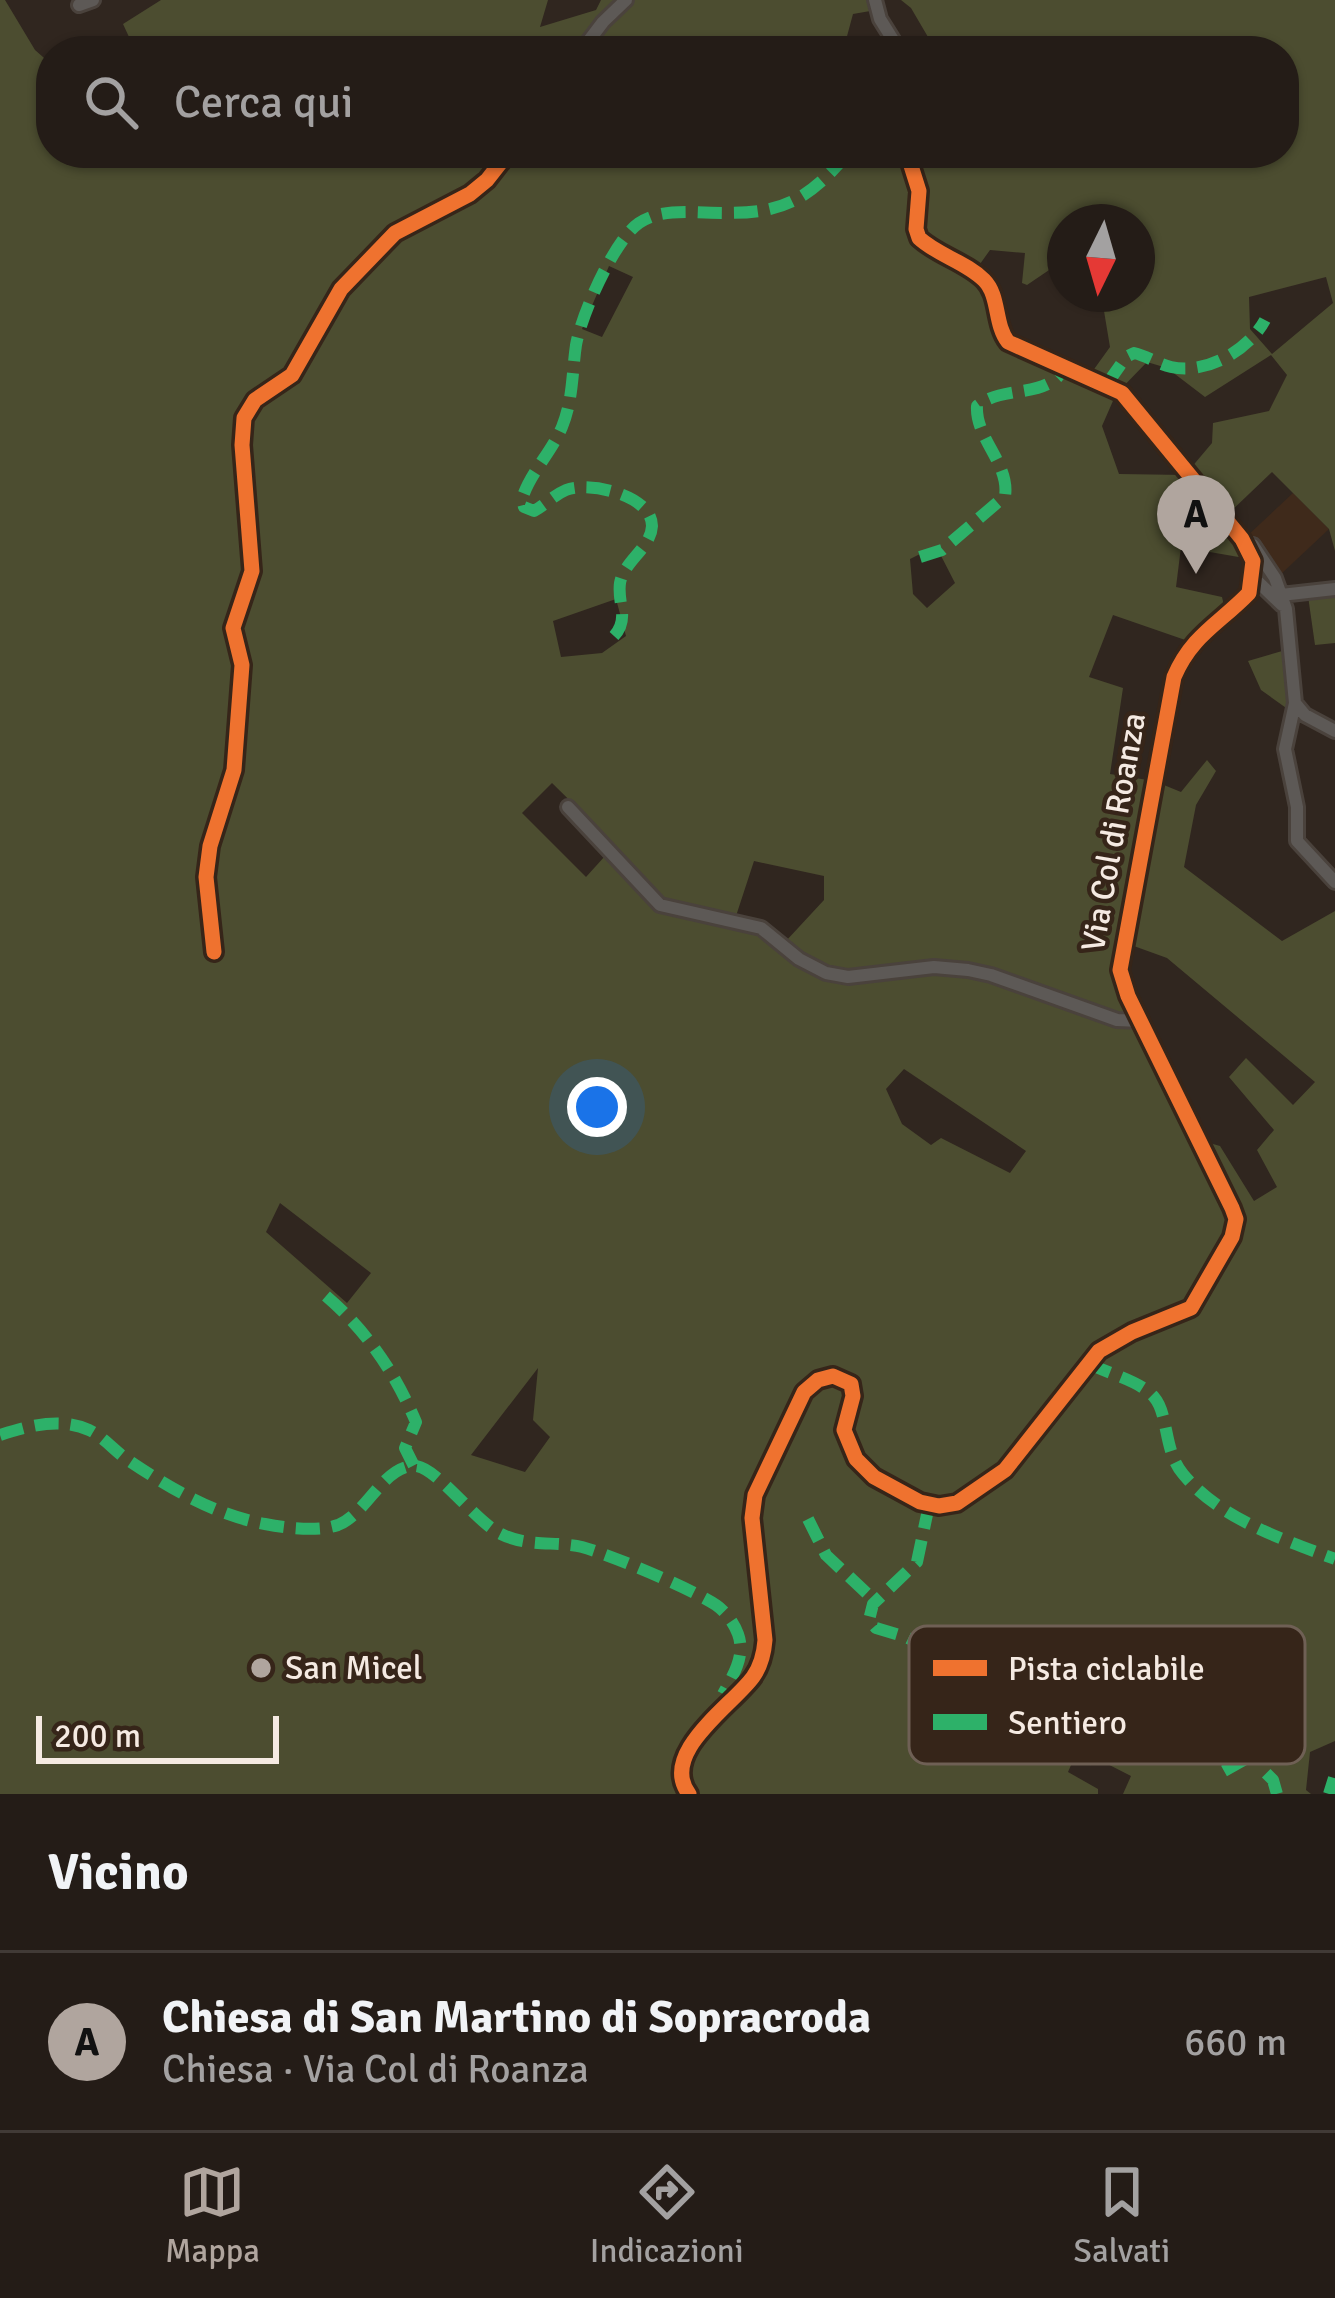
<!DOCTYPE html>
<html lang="it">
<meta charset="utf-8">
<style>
body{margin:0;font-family:Signika,sans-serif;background:#302924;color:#f1f3f6}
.compass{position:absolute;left:1047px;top:204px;width:108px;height:108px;border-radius:50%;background:#241c17;box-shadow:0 3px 9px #0004;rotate:185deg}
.scale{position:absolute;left:36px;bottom:30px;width:243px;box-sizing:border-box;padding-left:12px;border:6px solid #f5eae2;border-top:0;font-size:33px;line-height:42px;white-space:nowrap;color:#f5eae2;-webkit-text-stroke:9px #362519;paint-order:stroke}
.you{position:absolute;left:597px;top:1107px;width:42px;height:42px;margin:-30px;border:9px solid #fff;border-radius:50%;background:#1a73e8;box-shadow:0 0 0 18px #1a73e833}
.badge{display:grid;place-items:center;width:78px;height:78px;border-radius:50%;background:#b0a59e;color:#111;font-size:39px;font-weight:700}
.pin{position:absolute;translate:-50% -99px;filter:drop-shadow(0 3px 6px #0008)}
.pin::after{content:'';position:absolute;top:63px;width:42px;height:36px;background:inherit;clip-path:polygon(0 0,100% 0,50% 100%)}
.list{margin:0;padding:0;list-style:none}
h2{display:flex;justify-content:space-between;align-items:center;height:156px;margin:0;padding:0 48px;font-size:51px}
h2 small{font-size:39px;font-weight:400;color:#a3a1a1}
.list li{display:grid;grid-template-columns:78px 1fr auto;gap:36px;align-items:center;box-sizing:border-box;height:180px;padding:0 48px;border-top:3px solid #413a36}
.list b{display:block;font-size:45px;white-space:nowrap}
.list p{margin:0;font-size:39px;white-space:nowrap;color:#a3a1a1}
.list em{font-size:39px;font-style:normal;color:#a3a1a1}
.icon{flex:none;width:66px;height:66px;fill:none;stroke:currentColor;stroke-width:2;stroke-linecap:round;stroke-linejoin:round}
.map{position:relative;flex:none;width:1335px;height:1794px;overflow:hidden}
.search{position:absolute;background:#241c17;box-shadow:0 3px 9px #0004;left:36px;right:36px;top:36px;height:132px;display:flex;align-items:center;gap:30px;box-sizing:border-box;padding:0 42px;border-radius:48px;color:#a3a1a1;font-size:45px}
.sheet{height:336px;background:#241c17}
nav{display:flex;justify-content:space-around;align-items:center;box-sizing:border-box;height:168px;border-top:3px solid #413a36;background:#241c17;font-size:33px;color:#a3a1a1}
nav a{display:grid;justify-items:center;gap:6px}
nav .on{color:#b0a59e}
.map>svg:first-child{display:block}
</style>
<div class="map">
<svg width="1335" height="1794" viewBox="0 0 1335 1794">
<rect width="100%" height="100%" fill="#30261f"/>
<path fill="#3f2a1b" d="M1293,493l36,36 -50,47 -33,-39z"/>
<path fill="#4c4d30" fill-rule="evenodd" d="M0,0h5l30,50 16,14v89h370l5,9 73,-9h785v-102h-378l22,-14 -17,-29 -10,-8h434v551l-6,-22 -57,-57 -45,43 63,83 -39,-26 -1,-13 -69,-12 -5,40 46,10 3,13 -34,32 -78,-27 -24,62 34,11 -13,86 44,7 27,11 26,-32 9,11 -20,34 -12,62 98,74 53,-30v830l-25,11 -4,38 5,4h-188l8,-18 -53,-27 -10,23 30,17v5h-1098zM1065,222h72v72h-50l16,11 7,42 -18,25 -69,-25 -19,-16 -29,-60 15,-21 35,3 -3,30 5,2 28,-19 10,11zM609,266l24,11 -31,60 -20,-8zM1326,277l7,26 -61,51 -22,-25 -1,-32zM1271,355l16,20 -18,36 -56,12 -1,20 -27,32 -66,-1 -17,-48 14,-32 31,-32 20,6 38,29zM936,546l19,37 -28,25 -14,-14 -3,-35zM616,599l10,37 -24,17 -41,4 -8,-36zM552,783l63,62 -29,32 -64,-64zM754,861l70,15v24l-38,41 -50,-25zM1120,941l47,17 148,124 -22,23 -47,-47 -17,19 45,53 -17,20 20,37 -23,14 -34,-55 -21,-6 -77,-167zM904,1069l122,82 -16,22 -69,-35 -10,7 -29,-21 -16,-35zM280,1203l91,70 -24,30 -81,-71zM538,1368l-5,52 17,17 -25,35 -54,-17z
M161,0h387l-8,27 56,-17 5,-10h276l-1,10 -23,4 -10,37c-49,0 -92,-10 -142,-14l-7,14h-587l22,-14 -6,-13z
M1335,592v51l-20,2 -7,-49z
M1296,647v68l-35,-25 -13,-29z"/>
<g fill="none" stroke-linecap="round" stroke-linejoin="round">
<g stroke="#4a423c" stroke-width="18">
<path id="minor" d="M875,0l5,19 20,32
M79,5l14,-5
M581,51l22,-29 23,-22
M1253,545l22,33 11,31 9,94 10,12 30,16
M1253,577l29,28
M1281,595l54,-6
M1295,703l-10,46 12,58v34l38,41
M568,807l92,98 101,23 38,31 27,14 22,4 86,-10 34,3 23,5 126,45 23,1
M214,952l-8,-75 4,-31 24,-76 8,-105 -9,-37 19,-57 -10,-126 2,-27 11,-18 37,-25 49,-86 54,-56 75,-39 17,-14 21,-27
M689,1794c-31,-41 44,-89 64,-117 8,-11 11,-24 12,-37l-13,-122 3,-23 49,-103 14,-12 15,-4 18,8 2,12 -9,34 12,29 18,18 46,25 19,4 18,-3 48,-33 94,-119 33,-19 59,-24 41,-71 4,-18 -4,-11 -104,-212 -8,-26 54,-293c18,-42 45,-53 75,-84l4,-32 -11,-22 -120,-146 -114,-51c-14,-18 -8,-46 -24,-62 -18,-18 -47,-25 -65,-42l-3,-9 3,-38 -12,-38"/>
</g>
<use href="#minor" stroke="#5d5956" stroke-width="12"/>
<path stroke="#2db169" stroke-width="12" stroke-dasharray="24 12" stroke-linecap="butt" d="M1107,384l19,-27 8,-4c13,3 24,11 37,14 35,8 78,-17 94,-47
M920,557l22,-7 63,-54c5,-32 -30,-58 -28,-90 27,-22 71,-6 88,-39
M614,636c16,-17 3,-33 6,-53 4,-22 31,-35 32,-57 0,-31 -63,-45 -86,-36 -12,5 -21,15 -32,21l-10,-4 -2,-8c8,-26 29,-46 40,-72 11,-27 10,-54 14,-82 5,-29 38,-105 63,-122 17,-11 35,-11 54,-11 73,3 105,2 155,-59
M326,1296c41,35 69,77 90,126l-11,26 9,18
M1088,1363c20,11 51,17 66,34 15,17 9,53 29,77 37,45 99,65 152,85
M0,1435c28,-9 60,-18 89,-5 13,6 25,20 36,28 43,29 89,57 140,66 21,4 53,8 73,1 29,-11 46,-61 78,-59 21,2 60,56 85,68 26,13 54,7 81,13 29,8 110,42 134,58 10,7 18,18 22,29 8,22 -5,41 -15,60
M929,1505l-12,57 -44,42 -4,16 7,8 30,9 33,16 47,50 107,57
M808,1519l18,36 50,47
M1224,1771l39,-22 5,7 -4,15 9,9 4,14
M1329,1794l5,-16"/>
<g stroke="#362519" stroke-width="22">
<path id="cycleway" d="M214,952l-8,-75 4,-31 24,-76 8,-105 -9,-37 19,-57 -10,-126 2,-27 11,-18 37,-25 49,-86 54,-56 75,-39 17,-14 21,-27
M689,1794c-31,-41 44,-89 64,-117 8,-11 11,-24 12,-37l-13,-122 3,-23 49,-103 14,-12 15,-4 18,8 2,12 -9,34 12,29 18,18 46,25 19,4 18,-3 48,-33 94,-119 33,-19 59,-24 41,-71 4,-18 -4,-11 -104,-212 -8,-26 54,-293c18,-42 45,-53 75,-84l4,-32 -11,-22 -120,-146 -114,-51c-14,-18 -8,-46 -24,-62 -18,-18 -47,-25 -65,-42l-3,-9 3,-38 -12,-38"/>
</g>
<use href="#cycleway" stroke="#ef722f" stroke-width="15"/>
</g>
<circle fill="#b0a59e" stroke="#362519" stroke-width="4.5" cx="261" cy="1668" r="12"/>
<g text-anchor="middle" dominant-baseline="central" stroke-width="9" stroke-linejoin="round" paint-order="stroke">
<g font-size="33" fill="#f5eae2" stroke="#362519">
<text transform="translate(1114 832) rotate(-80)">Via Col di Roanza</text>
</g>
<g font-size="33" fill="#f5eae2" stroke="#362519" text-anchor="start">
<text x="285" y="1668">San Micel</text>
</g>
</g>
<rect x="909" y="1626" width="396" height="138" rx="18" fill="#362519" stroke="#6f6055" stroke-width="3"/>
<rect x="933" y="1660" width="54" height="16" fill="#ef722f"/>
<rect x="933" y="1714" width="54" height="16" fill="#2db169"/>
<g font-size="33" fill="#f5eae2">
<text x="1008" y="1680">Pista ciclabile</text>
<text x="1008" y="1734">Sentiero</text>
</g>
</svg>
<svg class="compass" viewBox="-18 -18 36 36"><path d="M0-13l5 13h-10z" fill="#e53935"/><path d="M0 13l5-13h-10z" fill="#a3a1a1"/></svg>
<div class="scale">200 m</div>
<div class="you"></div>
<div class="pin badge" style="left:1196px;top:574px">A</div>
<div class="search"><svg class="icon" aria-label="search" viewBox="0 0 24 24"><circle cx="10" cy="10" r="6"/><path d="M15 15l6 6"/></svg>Cerca qui</div>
</div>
<section class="sheet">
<h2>Vicino<small></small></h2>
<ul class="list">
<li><span class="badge">A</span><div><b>Chiesa di San Martino di Sopracroda</b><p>Chiesa · Via Col di Roanza</p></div><em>660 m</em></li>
</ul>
</section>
<nav>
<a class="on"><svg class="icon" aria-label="map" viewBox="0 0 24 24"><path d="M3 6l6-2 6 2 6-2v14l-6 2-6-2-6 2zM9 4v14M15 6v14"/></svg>Mappa</a>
<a><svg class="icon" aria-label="directions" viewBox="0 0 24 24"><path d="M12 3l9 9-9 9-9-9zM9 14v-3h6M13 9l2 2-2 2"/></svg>Indicazioni</a>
<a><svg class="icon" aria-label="saved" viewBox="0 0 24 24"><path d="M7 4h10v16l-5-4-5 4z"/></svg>Salvati</a>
</nav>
